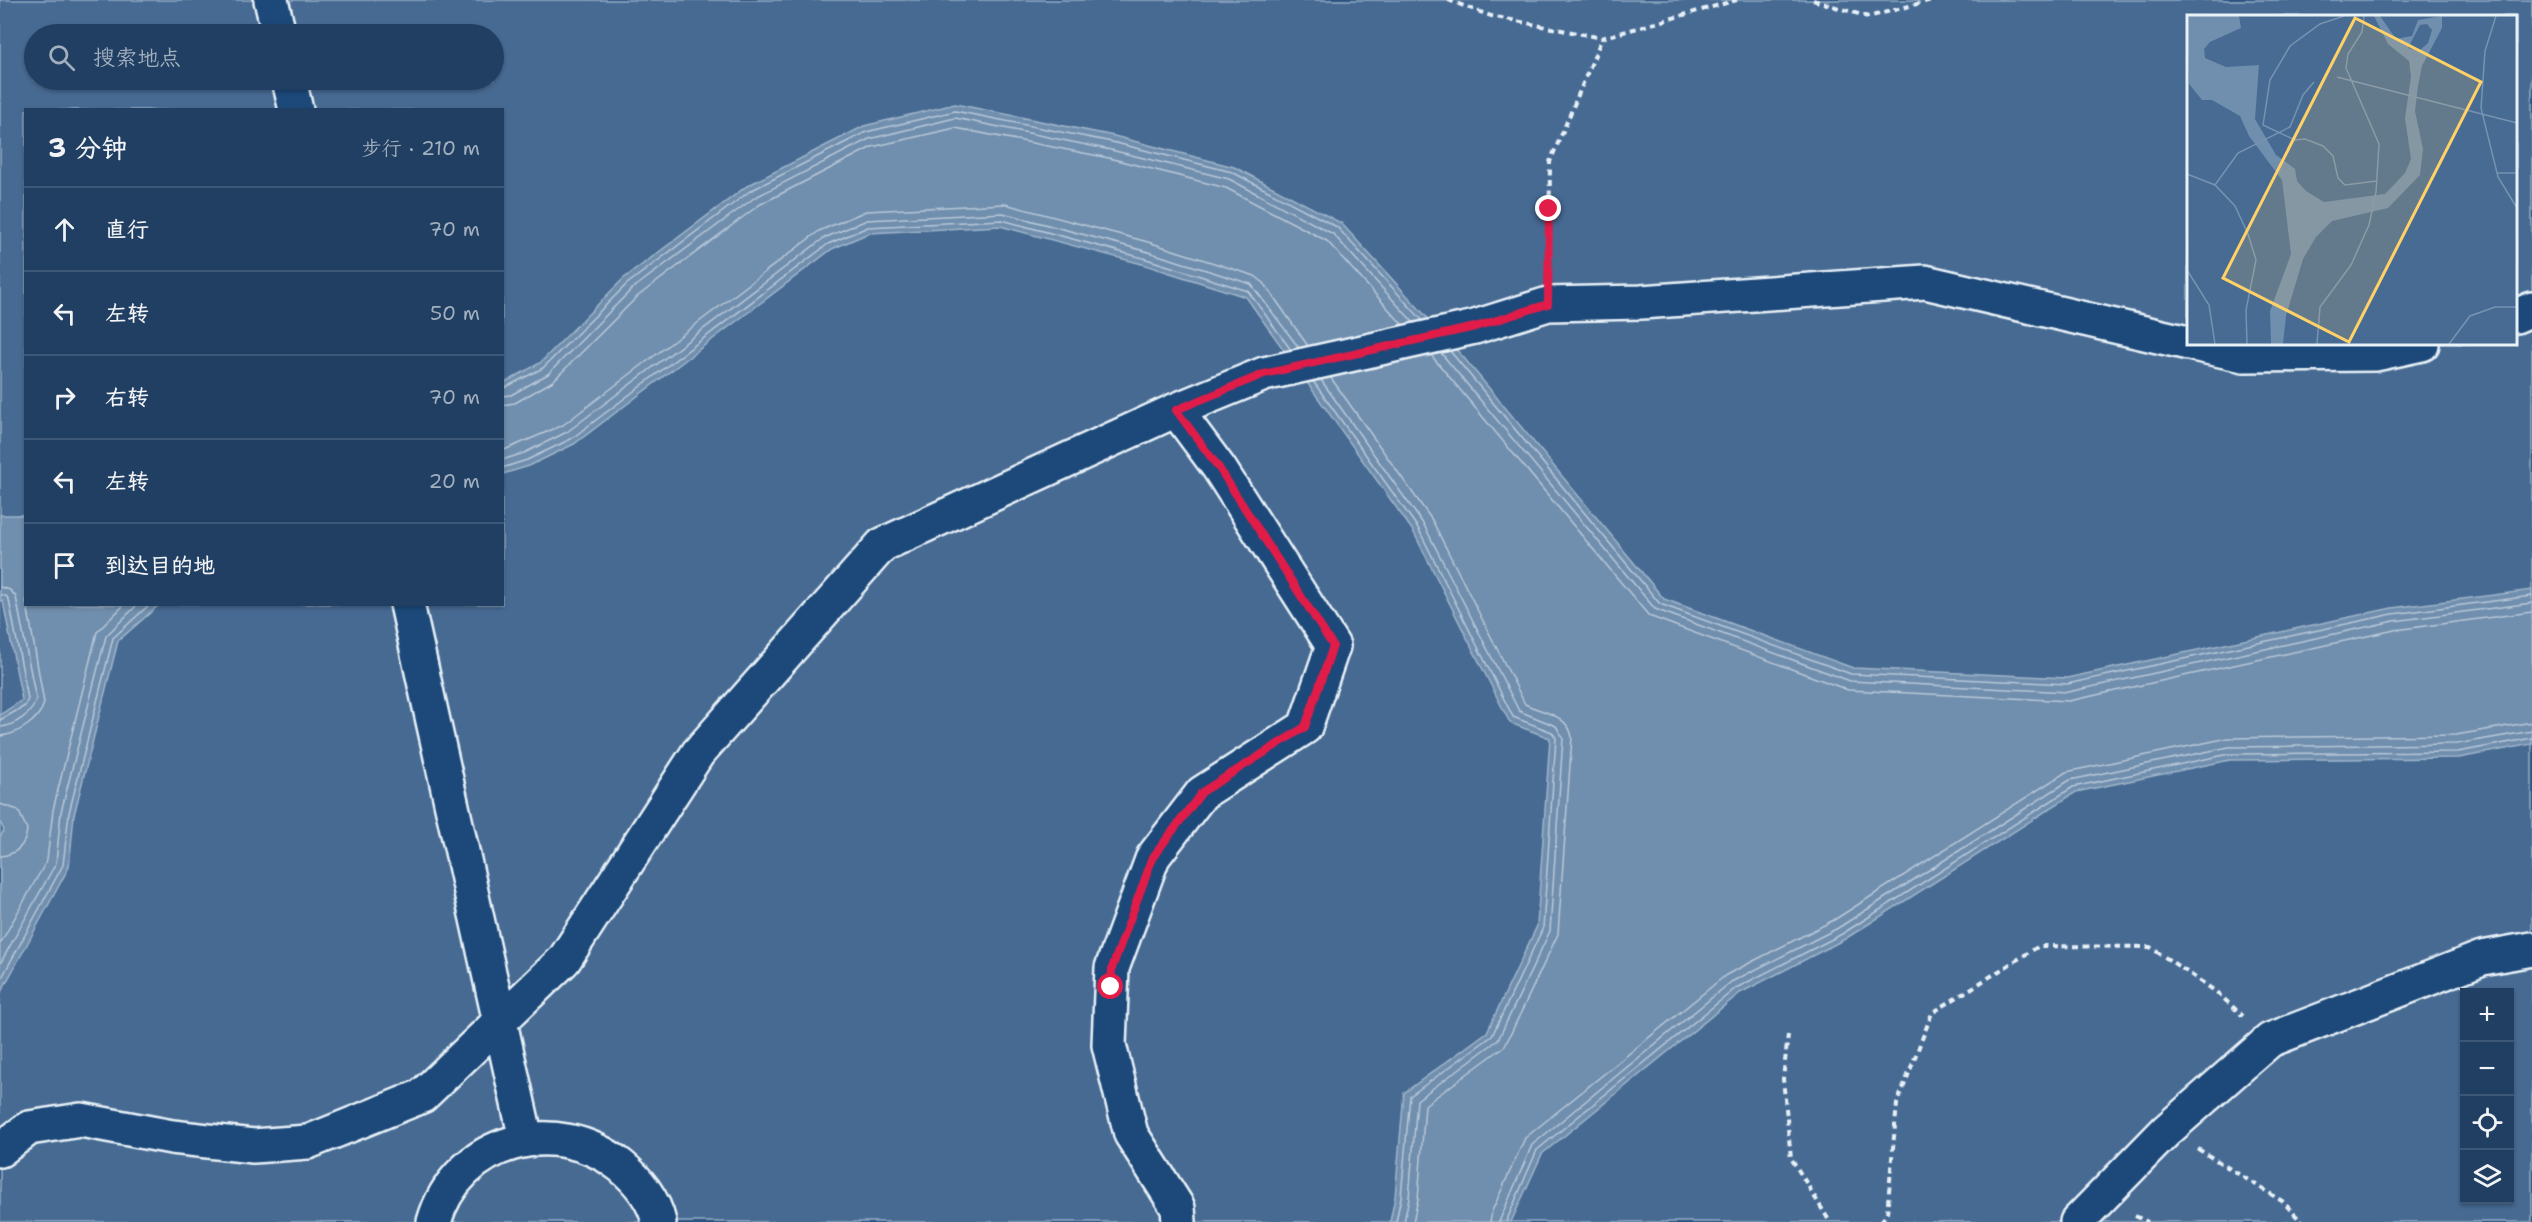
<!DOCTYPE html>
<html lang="zh">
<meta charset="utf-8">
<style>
body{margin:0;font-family:"Shantell Sans","LXGW WenKai TC",sans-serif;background:#284668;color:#f1f3f6}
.controls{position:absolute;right:18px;bottom:18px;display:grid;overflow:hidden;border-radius:0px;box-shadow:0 2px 4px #0004}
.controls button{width:54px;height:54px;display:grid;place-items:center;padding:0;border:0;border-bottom:2px solid #3d5877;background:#203f62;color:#f1f3f6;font:30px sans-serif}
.stop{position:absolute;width:18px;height:18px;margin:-14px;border:4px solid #e11d48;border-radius:50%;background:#fff}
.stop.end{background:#e11d48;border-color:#fff;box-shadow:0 2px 6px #0008}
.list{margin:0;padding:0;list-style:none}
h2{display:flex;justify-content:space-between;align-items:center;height:78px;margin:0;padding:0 24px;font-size:26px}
h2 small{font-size:20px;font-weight:400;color:#a2afbe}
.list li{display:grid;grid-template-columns:39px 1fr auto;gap:18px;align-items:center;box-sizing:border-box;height:84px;padding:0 24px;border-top:2px solid #3d5877}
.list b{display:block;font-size:22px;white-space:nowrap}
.list em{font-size:20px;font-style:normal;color:#a2afbe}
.icon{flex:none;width:33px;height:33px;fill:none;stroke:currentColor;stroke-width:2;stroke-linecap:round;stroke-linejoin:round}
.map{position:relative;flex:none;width:2532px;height:1222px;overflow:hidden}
.search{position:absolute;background:#203f62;box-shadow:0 2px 4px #0004;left:24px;top:24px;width:480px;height:66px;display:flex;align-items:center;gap:15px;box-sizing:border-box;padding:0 21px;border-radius:33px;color:#a2afbe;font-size:22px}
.panel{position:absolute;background:#203f62;box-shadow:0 2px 4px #0004;left:24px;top:108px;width:480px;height:498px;border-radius:0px}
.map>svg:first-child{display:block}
</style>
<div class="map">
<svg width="2532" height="1222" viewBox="0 0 2532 1222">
<rect width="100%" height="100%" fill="#2b5482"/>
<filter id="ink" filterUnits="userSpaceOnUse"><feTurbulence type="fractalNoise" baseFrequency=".0167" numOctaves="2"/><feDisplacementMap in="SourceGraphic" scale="12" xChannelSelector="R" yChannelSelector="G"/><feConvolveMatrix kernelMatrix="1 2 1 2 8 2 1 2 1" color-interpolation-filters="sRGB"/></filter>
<g filter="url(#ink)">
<path fill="#476b93" stroke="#98aec6" stroke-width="1.5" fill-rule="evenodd" d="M0,0h2532v1222h-2532zM2188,16h328v328h-328zM34,34h460v46h-460zM26,110h476v494h-476zM2464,992h46v208h-46z"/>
<path fill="#708ead" stroke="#a0b6cb" stroke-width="1.5" d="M955,104l159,32 120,31 107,56 123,135 200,241 189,69 214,10 325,-70 140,-18v154l-73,14 -229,2 -154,32 -231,147 -105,54 -198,161 -31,68h-121l5,-25 9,-104 83,-61 50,-106 13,-188 -40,-15 -97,-192 -167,-234 -104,-33 -142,-38 -131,7 -37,16 -258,195 -45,22 -26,8 -1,-90 38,-21 83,-84 124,-93 117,-60z
M0,515h25l1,89 133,1 -41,36 -44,174 -5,52 -69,127v-157l4,-7 -4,-8v-107l22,-15 -19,-99 -3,-1z"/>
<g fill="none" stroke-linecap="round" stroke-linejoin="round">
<path stroke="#b8c9da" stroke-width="1.5" d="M1450,351l210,253 191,70 216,10 326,-70 139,-18
M1441,353l214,256 195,72 218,11 326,-71 138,-18
M1431,355l218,261 199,74 221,11 326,-71 137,-18
M1331,378l101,142 93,184c18,9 43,10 47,33l-14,197 -53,112 -80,59 -7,94 -5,23
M1321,380l103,145 95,186 37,15 7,12 -13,193 -52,109 -81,60 -8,98 -5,24
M1313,381l105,147 95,189 39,15 4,6 -13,190 -51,108 -82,60 -9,101 -5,25
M502,389l41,-21 84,-84 123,-93 116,-59 89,-21 157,31 120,30 105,55 85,93
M502,396l9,-1 37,-21 84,-85 122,-91 115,-59 86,-21 156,32 118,29 104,55 80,88
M502,405l13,-2 38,-22 85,-85 121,-91 113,-58 83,-19 154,30 117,30 101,53 76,84
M502,451l61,-26 256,-194 47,-20 139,-7 143,38 107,34 9,7 44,63
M502,460l22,-7 43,-21 257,-194 43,-18 136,-7 142,38 106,33 48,64
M502,468l25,-8 44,-21 257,-195 40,-17 134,-7 141,38 105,33 43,59
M0,587l10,3 6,7 20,102c-2,14 -22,27 -36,28
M0,595l6,1 3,4 19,99 -3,7 -25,14
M0,736c17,-1 40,-16 44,-33l-17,-99
M0,804l18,6 9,19c-1,16 -11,26 -27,27
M0,944l47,-84 6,-50 44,-178 28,-28
M0,964l56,-101 5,-51 45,-176 32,-32
M0,981l63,-116 6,-52 44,-175 37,-34
M1490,1222l2,-11 33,-73 201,-163 108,-55 232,-148 162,-34 228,-3 76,-13
M1499,1222l33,-77 199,-163 107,-54 232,-148 159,-33 228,-3 75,-13
M1506,1222l31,-72 199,-162 106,-54 231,-147 156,-33 229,-2 74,-14"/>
<g stroke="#e8f1f8" stroke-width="38">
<path id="minor" d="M271,0l8,34
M289,80l7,30
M2516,316l16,-7
M2193,344l51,11 132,-1 46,-10
M1176,410l43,58 114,178 -28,81 -103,66 -49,64 -41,111 -3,77 22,89 47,74 1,14
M407,604l119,535
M0,1150l29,-22 52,-8 91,17 81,9 55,-4 114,-46 142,-136 134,-207 184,-208 294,-135 88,-36 211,-47 73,-23 93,-2 284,-20 263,61
M434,1222c24,-83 122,-108 187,-56 17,14 33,34 38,56
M2077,1222l89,-91 104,-91 212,-82 50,-9"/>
</g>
<path stroke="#e8f1f8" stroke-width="4" stroke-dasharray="6 4.5" stroke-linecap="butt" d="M1448,0l43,16 111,22 135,-38
M1813,0l55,17 64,-17
M1549,270l1,-108 52,-124
M1788,1035l-5,44 8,79 39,64
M2198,1149l84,52 20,21
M2135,1216l13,6
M1881,1222l6,-9 10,-109 35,-91 107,-67 111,1 65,44 28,25"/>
<use href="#minor" stroke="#1f4a7a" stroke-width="33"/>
</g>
</g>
<g fill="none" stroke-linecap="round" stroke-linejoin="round" filter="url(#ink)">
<path stroke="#e11d48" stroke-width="8" d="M1111,987l1,-19 41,-111 49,-65 103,-65 28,-81 -114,-178 -43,-58 88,-36 211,-47 73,-23 1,-95"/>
</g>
<g transform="translate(2187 15)">
<rect width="330" height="330" fill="#2b5482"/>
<path d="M14,1h316v328h-330v-294z" fill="#476b93"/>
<path d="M0,1h52l2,12 -31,14 -6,7 1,9 21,9 33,-2 -4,54 21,36 19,14 2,12 9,10 18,11 61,-8 20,-21 6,-14 -6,-41 6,-41 -2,-16 -21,-17 -14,-28h6l16,23 16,-3 6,-16 24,-4v12l-20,38 -4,20 -3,25 8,38 -3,26 -32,33 -56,13 -16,16 -13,22 -17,57 -3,28h-12l-1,-33 21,-57 -9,-74 -33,-44 -9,-20 -28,-16h-10l-13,-16zM240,9l5,6 -4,13 -9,8 -11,-3 12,-23z" fill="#708ead" fill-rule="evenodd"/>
<path fill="none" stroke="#7793b1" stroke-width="1.5" d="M157,1l-24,8 -30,22 -20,34 -7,45 32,15 10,-1 18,7 10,10 5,22 7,7 32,-4M309,1l-11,35 -4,57 17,69 19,31M150,62l180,46M310,158h20M0,159l28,11 20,21 13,28 8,26 -10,50 1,34M28,170l23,-32 52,-26 13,-32 11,-13M0,255l22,35 6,39M130,329l3,-37 31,-42 18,-40 7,-33 3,-48 -33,-76 2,-14 14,-22 2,-16M262,329l21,-28 25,-9h22"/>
<path fill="#ffd166" fill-opacity="0.15" stroke="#ffd166" stroke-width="3" d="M168,3l126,64 -132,260 -126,-64z"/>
<rect width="330" height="330" fill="none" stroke="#e8f1f8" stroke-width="3"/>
</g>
</svg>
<div class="controls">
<button>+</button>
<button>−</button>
<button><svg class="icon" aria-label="locate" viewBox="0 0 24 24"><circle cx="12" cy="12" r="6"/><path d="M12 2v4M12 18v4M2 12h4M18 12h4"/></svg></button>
<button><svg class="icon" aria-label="layers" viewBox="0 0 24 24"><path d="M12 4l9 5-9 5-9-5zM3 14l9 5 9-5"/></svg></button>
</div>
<div class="stop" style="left:1111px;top:987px"></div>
<div class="stop end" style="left:1549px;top:209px"></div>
<div class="search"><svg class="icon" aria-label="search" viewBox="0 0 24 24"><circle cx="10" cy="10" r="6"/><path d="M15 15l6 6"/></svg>搜索地点</div>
<section class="panel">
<h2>3 分钟<small>步行 · 210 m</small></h2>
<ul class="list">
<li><svg class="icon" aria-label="ahead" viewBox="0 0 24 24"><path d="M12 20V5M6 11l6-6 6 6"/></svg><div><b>直行</b></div><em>70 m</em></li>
<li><svg class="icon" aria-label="left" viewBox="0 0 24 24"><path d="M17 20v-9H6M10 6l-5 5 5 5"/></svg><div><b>左转</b></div><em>50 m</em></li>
<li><svg class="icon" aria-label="right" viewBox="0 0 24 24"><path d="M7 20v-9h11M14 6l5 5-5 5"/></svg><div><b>右转</b></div><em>70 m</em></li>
<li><svg class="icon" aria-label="left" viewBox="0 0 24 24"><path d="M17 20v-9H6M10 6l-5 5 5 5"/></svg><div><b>左转</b></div><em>20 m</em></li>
<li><svg class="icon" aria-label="arrive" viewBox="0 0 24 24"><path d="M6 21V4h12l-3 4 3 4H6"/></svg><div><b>到达目的地</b></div></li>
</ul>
</section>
</div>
